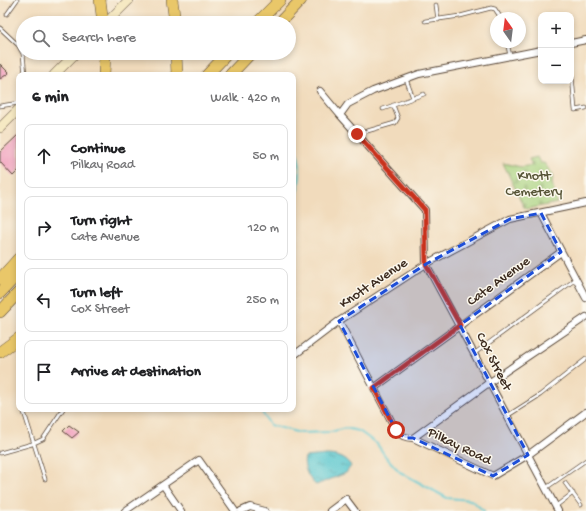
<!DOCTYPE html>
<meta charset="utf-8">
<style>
body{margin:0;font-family:"Gochi Hand",sans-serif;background:#f2f2f2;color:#202124}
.controls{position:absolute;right:12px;top:12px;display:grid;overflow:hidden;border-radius:8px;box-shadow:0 2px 6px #0003}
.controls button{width:36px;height:36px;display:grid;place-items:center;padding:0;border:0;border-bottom:1px solid #e0e0e0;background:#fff;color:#202124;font:20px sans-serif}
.compass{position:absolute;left:490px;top:12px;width:36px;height:36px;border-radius:50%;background:#fff;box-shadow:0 2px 6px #0003;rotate:346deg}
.stop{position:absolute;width:12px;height:12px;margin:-9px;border:3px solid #c8321e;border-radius:50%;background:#fff}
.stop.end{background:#c8321e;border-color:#fff;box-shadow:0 1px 4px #0008}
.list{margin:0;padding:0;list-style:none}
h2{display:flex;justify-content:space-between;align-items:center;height:52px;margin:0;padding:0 16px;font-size:17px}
h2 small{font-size:13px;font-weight:400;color:#757577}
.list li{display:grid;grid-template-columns:26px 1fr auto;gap:12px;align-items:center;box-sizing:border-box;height:64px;margin:0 8px 8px;padding:0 8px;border:1px solid #e0e0e0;border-radius:8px}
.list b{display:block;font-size:15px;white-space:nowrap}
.list p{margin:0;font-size:13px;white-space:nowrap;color:#757577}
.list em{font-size:13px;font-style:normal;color:#757577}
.icon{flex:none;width:22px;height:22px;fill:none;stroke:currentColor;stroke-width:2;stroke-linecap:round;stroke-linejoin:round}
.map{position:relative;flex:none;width:586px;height:511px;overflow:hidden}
.search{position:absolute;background:#fff;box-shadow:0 2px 6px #0003;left:16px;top:16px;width:280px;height:44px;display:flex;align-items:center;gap:10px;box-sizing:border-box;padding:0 14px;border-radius:22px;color:#757577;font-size:15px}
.panel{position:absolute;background:#fff;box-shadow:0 2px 6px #0003;left:16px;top:72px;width:280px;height:340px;border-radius:8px}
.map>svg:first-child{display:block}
</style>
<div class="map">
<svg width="586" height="511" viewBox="0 0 586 511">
<defs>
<pattern id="cemetery-stones" width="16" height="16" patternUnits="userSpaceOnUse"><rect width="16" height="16" fill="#a8d27e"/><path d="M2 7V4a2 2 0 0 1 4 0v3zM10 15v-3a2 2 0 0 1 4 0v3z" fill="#92b46c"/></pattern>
<pattern id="water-ripples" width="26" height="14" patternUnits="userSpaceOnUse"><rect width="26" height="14" fill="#5ac7cf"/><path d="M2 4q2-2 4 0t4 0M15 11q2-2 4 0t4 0" fill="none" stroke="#4ca2a7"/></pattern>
</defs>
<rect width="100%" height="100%" fill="#fbf7ec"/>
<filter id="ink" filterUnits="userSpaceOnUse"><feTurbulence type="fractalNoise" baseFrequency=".025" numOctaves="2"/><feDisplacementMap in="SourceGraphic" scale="8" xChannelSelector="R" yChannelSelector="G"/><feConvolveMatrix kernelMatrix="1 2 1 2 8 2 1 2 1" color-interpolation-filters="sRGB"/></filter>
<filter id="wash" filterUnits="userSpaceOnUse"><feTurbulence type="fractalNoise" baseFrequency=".012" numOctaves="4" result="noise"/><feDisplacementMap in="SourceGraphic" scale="16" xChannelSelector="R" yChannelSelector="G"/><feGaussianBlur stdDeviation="0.9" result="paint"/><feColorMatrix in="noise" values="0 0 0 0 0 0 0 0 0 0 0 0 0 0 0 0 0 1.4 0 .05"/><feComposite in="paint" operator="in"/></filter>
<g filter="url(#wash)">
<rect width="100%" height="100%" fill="#f1dbbc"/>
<path fill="url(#cemetery-stones)" stroke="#727e4e" d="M537,157l3,6h4l9,12 -1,8 5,20 -30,6 -3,-2 -21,-44 18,4 11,-2 -3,-6z"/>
<path fill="url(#water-ripples)" stroke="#4a7876" d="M326,455c9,0 20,2 25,11l-5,7 -30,12c-7,-5 -14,-19 -11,-28z"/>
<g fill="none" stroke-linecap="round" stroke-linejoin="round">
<path stroke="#5ac7cf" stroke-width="2" d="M293,143c10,20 9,39 0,60
M260,409l10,16 30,8 31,-1 14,-4 14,3 18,13 9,13 14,15 47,26 24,2 13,11"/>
</g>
<g id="blocks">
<path fill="#f09aba" d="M0,64l9,9 -9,6z
M19,134v36l-6,6 -13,-14v-10z
M69,425l10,7 -7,6 -9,-7z"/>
</g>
</g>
<g filter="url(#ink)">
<use href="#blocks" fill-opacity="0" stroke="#564536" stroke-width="1"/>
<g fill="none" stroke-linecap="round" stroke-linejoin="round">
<g stroke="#564536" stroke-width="4.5">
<path id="lane" d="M436,5l2,15
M7,14l10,-14
M425,21l35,-5 31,-8 4,1 6,9
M0,28l18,17 5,9 2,21
M507,42l3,14
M571,64l4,46 11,-2
M406,79l7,19
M0,106l19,-3
M383,109l41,-15
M357,134l38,-11 3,-5 -5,-13
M475,353l101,-74
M23,409l22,70
M507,416l33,-21 46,-36
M0,453l32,-9 11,-5 20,-30
M565,483l16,22
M546,488l40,-28
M556,506l17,-13"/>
</g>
<g stroke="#564536" stroke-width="8">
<path id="street" d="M571,43l15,-3
M320,91l20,24 85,95 1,54 132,247
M340,115l8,-11 25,-13 46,-17 122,-24
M541,213l45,85
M339,321l57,109c5,6 9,8 17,8l80,38 35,-21 58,-43
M293,356l46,-35 87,-57 84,-45 76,-16
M374,388l187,-136
M413,438l77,-56 96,-65
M163,485l18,26
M125,511l74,-51 36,51
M241,511l9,-4 15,4
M330,511l16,-12 9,12"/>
</g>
<g stroke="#564536" stroke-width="10">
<path id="secondary" d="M106,23l23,-23
M54,75l22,-22
M0,128l19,-19"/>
</g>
<g stroke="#564536" stroke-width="12">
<path id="highway" d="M100,0l3,23
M172,0l3,23
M257,23l23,-23
M279,23l22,-23
M176,53l1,22
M104,75l1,-22
M207,75l21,-22
M230,75l21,-22
M0,279l19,-21
M0,293l19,-20
M0,312l19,-20
M0,352l19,-14"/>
</g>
<use href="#lane" stroke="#fff" stroke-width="3"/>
<use href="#street" stroke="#fff" stroke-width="6"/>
<use href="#secondary" stroke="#f6e9c3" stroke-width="9"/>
<use href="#highway" stroke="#e9c769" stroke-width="11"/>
</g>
</g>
<g fill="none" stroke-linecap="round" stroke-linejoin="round" filter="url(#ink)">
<path stroke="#c8321e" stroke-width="5" d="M357,134l68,76 1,54 34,61 -86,63 22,42"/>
</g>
<path fill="#1d4ed8" fill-opacity="0.2" stroke="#1d4ed8" stroke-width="3" stroke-dasharray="8 5" stroke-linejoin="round" d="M541,213l20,39 -101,73 68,130 -35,21 -80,-38h-8l-9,-8 -57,-109 87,-57 84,-45z"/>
<g text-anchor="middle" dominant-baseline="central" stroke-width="3" stroke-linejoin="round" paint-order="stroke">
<g font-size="14" fill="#565436" stroke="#fbf7ec">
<text x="534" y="176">Knott<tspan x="534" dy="16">Cemetery</tspan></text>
</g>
<g font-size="14" fill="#3b2a1e" stroke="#fbf7ec">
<text transform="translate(499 282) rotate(-36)">Cate Avenue</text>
<text transform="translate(374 284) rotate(-34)">Knott Avenue</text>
<text transform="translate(493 362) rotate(63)">Cox Street</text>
<text transform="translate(459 447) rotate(26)">Pilkay Road</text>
</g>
</g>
</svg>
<div class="controls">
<button>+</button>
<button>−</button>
</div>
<svg class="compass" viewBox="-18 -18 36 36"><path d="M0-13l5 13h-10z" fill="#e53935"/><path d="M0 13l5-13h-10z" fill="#757577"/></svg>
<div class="stop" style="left:396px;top:430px"></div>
<div class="stop end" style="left:357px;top:134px"></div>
<div class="search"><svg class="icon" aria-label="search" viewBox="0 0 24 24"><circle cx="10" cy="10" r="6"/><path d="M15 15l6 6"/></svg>Search here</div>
<section class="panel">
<h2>6 min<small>Walk · 420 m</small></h2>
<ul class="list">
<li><svg class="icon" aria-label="ahead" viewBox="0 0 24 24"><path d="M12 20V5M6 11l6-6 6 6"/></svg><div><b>Continue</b><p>Pilkay Road</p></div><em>50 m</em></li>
<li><svg class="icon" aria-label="right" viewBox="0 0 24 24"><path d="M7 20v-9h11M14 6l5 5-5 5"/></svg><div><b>Turn right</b><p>Cate Avenue</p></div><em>120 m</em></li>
<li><svg class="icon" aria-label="left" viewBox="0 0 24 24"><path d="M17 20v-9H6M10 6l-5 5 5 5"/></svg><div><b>Turn left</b><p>Cox Street</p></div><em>250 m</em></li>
<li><svg class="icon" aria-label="arrive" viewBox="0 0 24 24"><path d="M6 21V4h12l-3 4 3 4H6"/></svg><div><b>Arrive at destination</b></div></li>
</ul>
</section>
</div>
